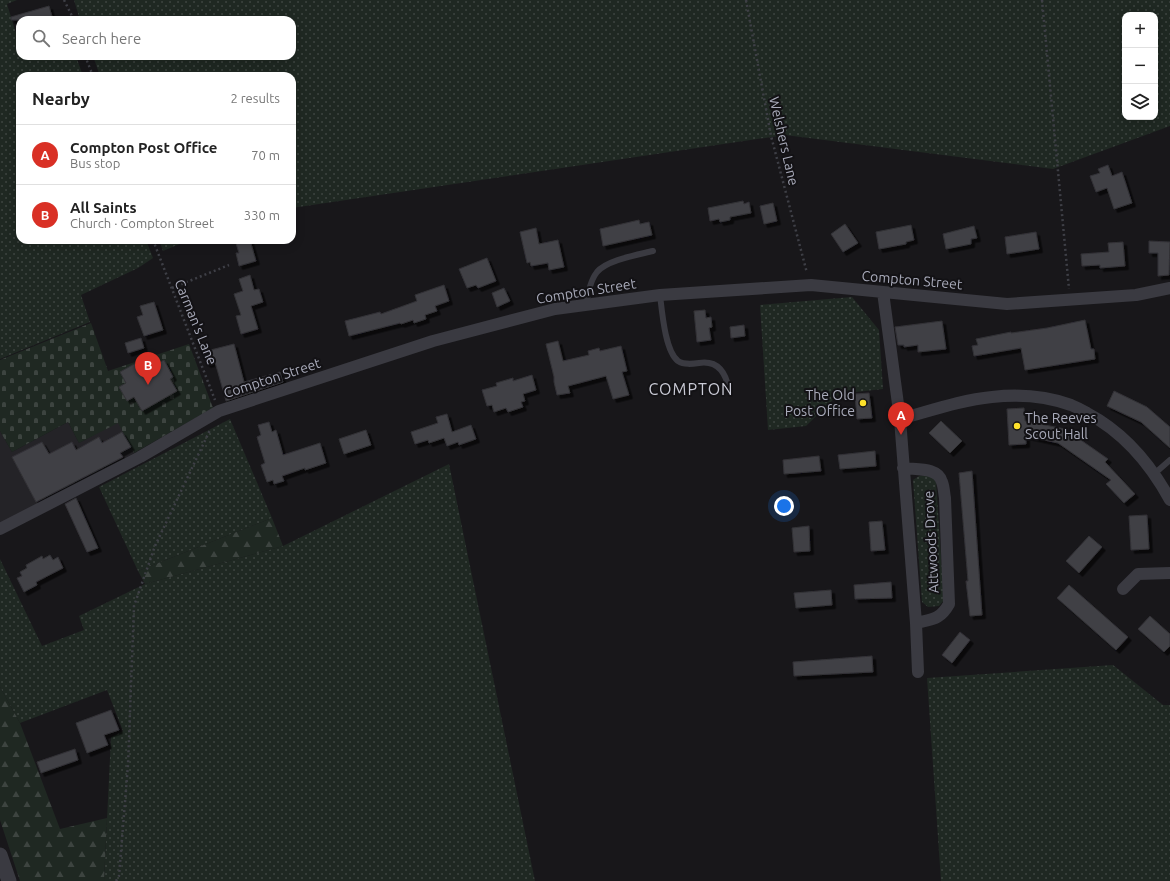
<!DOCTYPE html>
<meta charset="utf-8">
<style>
body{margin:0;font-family:Ubuntu,sans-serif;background:#f2f2f2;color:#222}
.controls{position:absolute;right:12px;top:12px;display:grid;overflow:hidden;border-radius:8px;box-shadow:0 2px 10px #0003}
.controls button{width:36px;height:36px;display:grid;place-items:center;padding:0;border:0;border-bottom:1px solid #e0e0e0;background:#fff;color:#222;font:20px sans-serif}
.you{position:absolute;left:784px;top:506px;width:14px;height:14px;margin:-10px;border:3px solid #fff;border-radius:50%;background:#1a73e8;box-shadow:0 0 0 6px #1a73e833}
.badge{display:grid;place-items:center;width:26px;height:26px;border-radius:50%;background:#d93025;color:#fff;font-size:13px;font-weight:700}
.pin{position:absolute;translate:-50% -33px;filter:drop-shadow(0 1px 2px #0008)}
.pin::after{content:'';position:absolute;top:21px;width:14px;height:12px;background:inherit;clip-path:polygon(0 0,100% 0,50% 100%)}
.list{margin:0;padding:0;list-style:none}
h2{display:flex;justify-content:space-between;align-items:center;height:52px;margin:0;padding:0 16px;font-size:17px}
h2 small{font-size:13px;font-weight:400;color:#767676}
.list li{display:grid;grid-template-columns:26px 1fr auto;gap:12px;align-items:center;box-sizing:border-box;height:60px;padding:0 16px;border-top:1px solid #e0e0e0}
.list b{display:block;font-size:15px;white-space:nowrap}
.list p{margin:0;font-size:13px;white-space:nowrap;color:#767676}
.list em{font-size:13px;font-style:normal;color:#767676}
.icon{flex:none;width:22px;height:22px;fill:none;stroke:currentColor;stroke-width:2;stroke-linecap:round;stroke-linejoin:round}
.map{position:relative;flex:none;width:1170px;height:881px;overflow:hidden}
.search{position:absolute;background:#fff;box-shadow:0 2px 10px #0003;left:16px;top:16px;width:280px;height:44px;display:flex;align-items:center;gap:10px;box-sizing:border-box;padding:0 14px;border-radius:12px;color:#767676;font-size:15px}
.panel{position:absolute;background:#fff;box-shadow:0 2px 10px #0003;left:16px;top:72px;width:280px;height:172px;border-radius:12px}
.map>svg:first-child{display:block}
</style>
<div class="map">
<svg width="1170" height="881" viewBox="0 0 1170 881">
<defs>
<pattern id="grass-dots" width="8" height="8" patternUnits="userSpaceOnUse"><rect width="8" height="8" fill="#1f2822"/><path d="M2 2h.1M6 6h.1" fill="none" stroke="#3d4440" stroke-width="1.8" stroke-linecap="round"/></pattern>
<pattern id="forest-firs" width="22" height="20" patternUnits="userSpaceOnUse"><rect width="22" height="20" fill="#1f2822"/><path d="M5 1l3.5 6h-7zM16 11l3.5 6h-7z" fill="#3d4440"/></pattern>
<pattern id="cemetery-stones" width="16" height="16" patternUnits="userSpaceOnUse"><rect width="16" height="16" fill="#1f2822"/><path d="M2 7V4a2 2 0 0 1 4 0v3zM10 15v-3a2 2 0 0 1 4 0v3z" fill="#3d4440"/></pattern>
<filter id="shadow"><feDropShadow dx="3.5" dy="3.5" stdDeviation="0" flood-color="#0009"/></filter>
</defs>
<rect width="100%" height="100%" fill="#18171a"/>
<path fill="#242327" d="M68,422l11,21 39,-21 16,31 -99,55 -35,16v-93l12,21z"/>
<path fill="url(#grass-dots)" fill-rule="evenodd" d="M0,0h17l-10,4 13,42v10h56l7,20h-63v164h126l7,18 -15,10 -57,27 9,27 -90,37z
M74,0h1096v126l-117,43 -268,-34 -493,73v-132h-192l-7,-20h199v-36h-212zM1125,15h30v102h-30z
M159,240h30l-26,11z
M852,297l27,33 4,59 -44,5 -33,32 -38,4 -8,-125z
M230,419l42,99 -134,53 -39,-84z
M449,464l86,417h-431l7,-144 12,-6 -16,-41 -87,33 -20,-36v-128l42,87 42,-16 -5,-14 66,-32 138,-38z
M926,475l7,2 3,5 8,118 -5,6 -11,1 -6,-5 -9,-122 6,-4z
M1113,665l50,40h7v176h-229l-14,-203z"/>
<path fill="url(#forest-firs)" d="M272,518l11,28 -138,38 -7,-13z
M0,687l20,36 40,106 47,-11 -3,63h-84l-20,-61z"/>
<path fill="url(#cemetery-stones)" d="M91,323l17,48 81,-27 24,64 -79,45 -16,-30 -39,20 -11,-21 -56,30 -12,-21v-71z"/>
<path fill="#3f3f44" stroke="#323136" filter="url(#shadow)" d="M49,6l4,14h-42v-3z
M1108,165l4,11 10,-4 10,31 -18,6 -7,-21 -11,4 -6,-16 10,-3 -2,-4z
M743,201l1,3 5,-2 2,11 -21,4v3l-10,2 -1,-3 -9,2 -2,-13z
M773,203l4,18 -13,3 -4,-18z
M639,220l1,4 9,-2 3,13 -49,11 -3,-17z
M845,224l13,19 -15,9 -12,-18z
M911,225l3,15 -8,2v2l-27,5 -3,-17z
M974,226l3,12 -6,1v5l-25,5 -3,-15z
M536,228l3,16 19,-4 6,27 -15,3 -1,-7 -17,3 -1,-4 -3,1 -7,-31z
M1036,232l3,17 -32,5 -2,-17z
M235,240h15l6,21 -17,5 -3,-13h3z
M1149,241l21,1 -1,33 -11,1v-23h-9z
M1123,242l2,24 -25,2v-3l-18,1 -1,-12 28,-2 -1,-9z
M487,258l9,23 -18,7 -2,-3 -9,3 -8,-19z
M250,275l4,15 5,-1 4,13 -12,4 7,23 -17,5 -5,-18 5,-1 -7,-21 9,-3 -4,-12z
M444,285l5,16 -14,5 2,5 -12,4 1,4 -12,4 -1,-3 -12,4 -1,-1 -51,13 -4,-15 35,-9 1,2 36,-13 -2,-6z
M504,288l6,13 -13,6 -5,-14z
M154,302l9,28 -19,6 -7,-19 6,-2 -3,-9z
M705,310l1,8 5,-1 1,10 -3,1 2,12 -14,2 -3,-31z
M1085,320l6,29h3l1,10 -70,11 -4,-22 -47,8 -2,-10 6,-1 -2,-6 35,-7v1l36,-5z
M942,321l4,28 -28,3v-7l-14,2v-2h-6l-3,-18z
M744,325l1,11 -14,2 -1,-11z
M141,338l3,10 -16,5 -3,-10z
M558,341l5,20 26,-6 -1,-4 11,-3 1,3 21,-5 6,25 -5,1 7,23 -16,4 -7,-23 -38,10 2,7 -13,2 -3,-13v-5l-8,-33z
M234,344l10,38 36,-10 3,10 -57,19 -11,-39 -8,2 -4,-12z
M164,360l9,17 -3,2 7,12 -35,20 -8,-14 -7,4 -8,-14 7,-4 -6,-11 16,-9 5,9z
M532,375l4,15 -13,4 2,7 -4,1 2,5 -15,5 -2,-4 -12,4 -2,-7 -5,1 -5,-16 15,-4 -1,-3 17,-5v3z
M1114,391l33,16 23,20v21l-29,-26 -34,-16z
M869,393l3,25 -15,1 -2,-25z
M1024,408l1,13 40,8 43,30 -3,3 30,32 -11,9 -18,-19 5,-4 -53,-37 -32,-7v8l-17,1 -2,-36z
M447,414l5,18 19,-7 5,14 -17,6 -1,-3 -11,4 -3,-8 -15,5 -1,-3 -13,4 -4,-12 27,-9 -2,-6z
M941,421l21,20 -12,12 -21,-20z
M269,422l3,10 4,-2 7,25 37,-12 6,20 -21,7v-2l-23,8 2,5 -10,3 -1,-4 -6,2 -6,-17 4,-2 -8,-26 4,-2 -3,-10z
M366,430l5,15 -27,9 -5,-15z
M122,432l9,15 -11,6 3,4 -87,45 -24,-45 30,-15 7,12 23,-12 4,8 23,-13 3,6z
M875,451l1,15 -36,3 -2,-14z
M819,456l2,15 -37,3 -1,-14z
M972,471l10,144 -12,1 -4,-35h2l-9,-108z
M76,498l22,50 -11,4 -22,-48z
M1147,515l2,34 -18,1 -2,-34z
M882,521l3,29 -14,1 -2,-29z
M809,526l1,25 -16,1 -2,-24z
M1089,536l13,11 -23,26 -13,-12z
M50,555l3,5 5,-3 5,11 -27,14 1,3 -13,7 -7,-14 5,-2 -2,-4 7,-4 -1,-3 16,-9 1,3z
M891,582l1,16 -37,1 -1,-14z
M1069,585l59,52 -12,13 -59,-52z
M831,590l1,15 -36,3 -2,-15z
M1150,616l20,18v12l-6,6 -26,-23z
M960,632l10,8 -18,23 -10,-8z
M872,656l1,16 -79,4 -1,-14z
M111,710l8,20 -15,5 4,10 -21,8 -11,-30z
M75,749l3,11 -37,13 -4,-11z"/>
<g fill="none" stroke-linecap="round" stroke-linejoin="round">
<path stroke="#3e3f46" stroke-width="2.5" stroke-dasharray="2 3" stroke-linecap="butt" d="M64,0l10,20
M746,0l25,136 36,137
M1042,0l27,289
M85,56l8,20
M153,240l62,160
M172,288l57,-23
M116,881l3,-5 9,-111 6,-159 21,-60 55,-116"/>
<path stroke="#3a3a41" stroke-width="6" d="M660,295c2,16 5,56 18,66 6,4 14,3 21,2 19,-3 27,10 30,27
M586,305c2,-11 4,-24 11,-33 10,-12 40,-17 56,-21
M1154,474l16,-14"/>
<path stroke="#3a3a41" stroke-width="12" d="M883,292l17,127 16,204 2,49
M900,419c30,-8 61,-19 92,-22 26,-3 54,-1 79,8 5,2 11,5 16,8 36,19 64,52 83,87
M903,468c13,2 35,-1 39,14 2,5 2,11 3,16l4,106c-9,16 -17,15 -33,19
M0,529l140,-72 79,-46 214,-70 122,-32 105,-14 151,-10 196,19 129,-9 34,-7
M1123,589l15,-15 32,-1"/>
<path stroke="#3a3a41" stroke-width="15" d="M0,855l9,26"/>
</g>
<g fill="#fee12b" stroke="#131215" stroke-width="1.5">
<circle cx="863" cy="403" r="4"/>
<circle cx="1017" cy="426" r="4"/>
</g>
<g text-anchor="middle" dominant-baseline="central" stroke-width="4" stroke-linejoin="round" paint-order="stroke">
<g font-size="14" fill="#a9abba" stroke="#131215">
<text transform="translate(784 141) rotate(77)">Welshers Lane</text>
<text transform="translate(912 280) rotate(5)">Compton Street</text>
<text transform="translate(586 291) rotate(-9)">Compton Street</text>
<text transform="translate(196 322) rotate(68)">Carman's Lane</text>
<text transform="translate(272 378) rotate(-18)">Compton Street</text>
<text transform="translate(931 542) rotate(-93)">Attwoods Drove</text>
</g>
<g font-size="14" fill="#a9abba" stroke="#131215" text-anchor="end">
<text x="855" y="395">The Old<tspan x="855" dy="16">Post Office</tspan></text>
<text x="1025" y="418" text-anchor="start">The Reeves<tspan x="1025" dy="16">Scout Hall</tspan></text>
</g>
<g font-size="16" letter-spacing="1" fill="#cacbd6" stroke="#131215">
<text x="691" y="389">COMPTON</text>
</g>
</g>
</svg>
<div class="controls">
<button>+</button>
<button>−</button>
<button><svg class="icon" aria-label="layers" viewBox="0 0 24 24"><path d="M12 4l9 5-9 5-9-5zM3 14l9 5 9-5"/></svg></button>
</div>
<div class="you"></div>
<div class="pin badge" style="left:901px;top:435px">A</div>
<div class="pin badge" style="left:148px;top:385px">B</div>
<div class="search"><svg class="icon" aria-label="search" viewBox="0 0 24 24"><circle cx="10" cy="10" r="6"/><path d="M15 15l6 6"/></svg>Search here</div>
<section class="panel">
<h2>Nearby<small>2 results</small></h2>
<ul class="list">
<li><span class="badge">A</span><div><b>Compton Post Office</b><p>Bus stop</p></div><em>70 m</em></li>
<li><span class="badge">B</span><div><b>All Saints</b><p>Church · Compton Street</p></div><em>330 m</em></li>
</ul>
</section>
</div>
